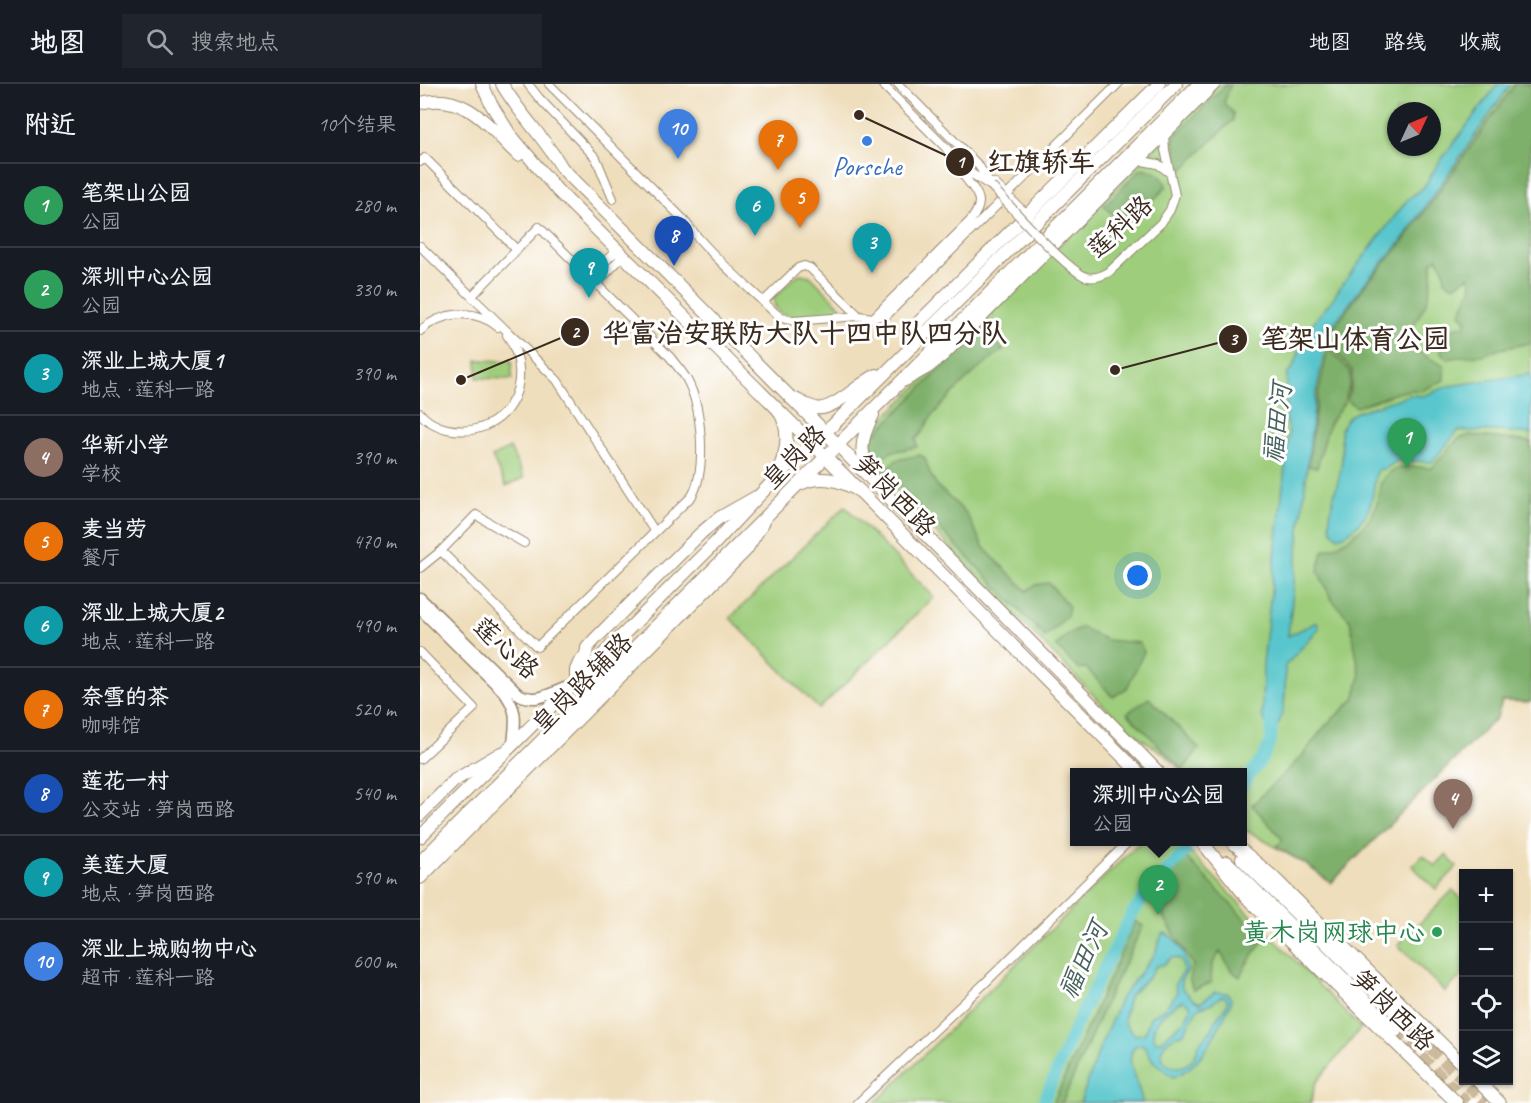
<!DOCTYPE html>
<html lang="zh">
<meta charset="utf-8">
<style>
body{margin:0;font-family:Caveat,"LXGW WenKai TC",sans-serif;background:#20242c;color:#f1f3f6}
.controls{position:absolute;right:18px;bottom:18px;display:grid;overflow:hidden;border-radius:0px;box-shadow:0 2px 4px #0004}
.controls button{width:54px;height:54px;display:grid;place-items:center;padding:0;border:0;border-bottom:2px solid #363941;background:#171b24;color:#f1f3f6;font:30px sans-serif}
.compass{position:absolute;left:967px;top:18px;width:54px;height:54px;border-radius:50%;background:#171b24;box-shadow:0 2px 4px #0004;rotate:46deg}
.you{position:absolute;left:718px;top:492px;width:21px;height:21px;margin:-15px;border:4px solid #fff;border-radius:50%;background:#1a73e8;box-shadow:0 0 0 9px #1a73e833}
.badge{display:grid;place-items:center;width:39px;height:39px;border-radius:50%;background:#1f6fb2;color:#fff;font-size:20px;font-weight:700}
.pin{position:absolute;translate:-50% -50px;filter:drop-shadow(0 2px 3px #0008)}
.pin::after{content:'';position:absolute;top:32px;width:21px;height:18px;background:inherit;clip-path:polygon(0 0,100% 0,50% 100%)}
.popup{position:absolute;left:650px;top:684px;width:177px;height:78px;box-sizing:border-box;display:grid;place-content:center;border-radius:0px;background:#171b24;filter:drop-shadow(0 2px 4px #0005);font-size:20px;white-space:nowrap;color:#9ea1a6}
.popup b{font-size:22px;color:#f1f3f6}
.popup::after{content:'';position:absolute;left:50%;top:100%;margin-left:-12px;border:12px solid transparent;border-top-color:#171b24}
.list{margin:0;padding:0;list-style:none}
h2{display:flex;justify-content:space-between;align-items:center;height:78px;margin:0;padding:0 24px;font-size:26px}
h2 small{font-size:20px;font-weight:400;color:#9ea1a6}
.list li{display:grid;grid-template-columns:39px 1fr auto;gap:18px;align-items:center;box-sizing:border-box;height:84px;padding:0 24px;border-top:2px solid #363941}
.list b{display:block;font-size:22px;white-space:nowrap}
.list p{margin:0;font-size:20px;white-space:nowrap;color:#9ea1a6}
.list em{font-size:20px;font-style:normal;color:#9ea1a6}
.icon{flex:none;width:33px;height:33px;fill:none;stroke:currentColor;stroke-width:2;stroke-linecap:round;stroke-linejoin:round}
.map{position:relative;flex:none;width:1111px;height:1019px;overflow:hidden}
header{display:flex;align-items:center;gap:36px;box-sizing:border-box;height:84px;padding:0 30px;background:#171b24;border-bottom:2px solid #363941}
header strong{font-size:28px}
nav{display:flex;gap:33px;margin-inline-start:auto;font-size:21px}
.search{width:420px;height:54px;background:#20242c;display:flex;align-items:center;gap:15px;box-sizing:border-box;padding:0 21px;border-radius:0px;color:#9ea1a6;font-size:22px}
main{display:flex}
aside{flex:1;background:#171b24}
.map>svg:first-child{display:block}
</style>
<header>
<strong>地图</strong>
<div class="search"><svg class="icon" aria-label="search" viewBox="0 0 24 24"><circle cx="10" cy="10" r="6"/><path d="M15 15l6 6"/></svg>搜索地点</div>
<nav><a>地图</a><a>路线</a><a>收藏</a></nav>
</header>
<main>
<aside>
<h2>附近<small>10个结果</small></h2>
<ul class="list">
<li><span class="badge" style="background:#2e9e5b">1</span><div><b>笔架山公园</b><p>公园</p></div><em>280 m</em></li>
<li><span class="badge" style="background:#2e9e5b">2</span><div><b>深圳中心公园</b><p>公园</p></div><em>330 m</em></li>
<li><span class="badge" style="background:#0f9aa8">3</span><div><b>深业上城大厦1</b><p>地点 · 莲科一路</p></div><em>390 m</em></li>
<li><span class="badge" style="background:#8d6e63">4</span><div><b>华新小学</b><p>学校</p></div><em>390 m</em></li>
<li><span class="badge" style="background:#e8710a">5</span><div><b>麦当劳</b><p>餐厅</p></div><em>470 m</em></li>
<li><span class="badge" style="background:#0f9aa8">6</span><div><b>深业上城大厦2</b><p>地点 · 莲科一路</p></div><em>490 m</em></li>
<li><span class="badge" style="background:#e8710a">7</span><div><b>奈雪的茶</b><p>咖啡馆</p></div><em>520 m</em></li>
<li><span class="badge" style="background:#1a4fb4">8</span><div><b>莲花一村</b><p>公交站 · 笋岗西路</p></div><em>540 m</em></li>
<li><span class="badge" style="background:#0f9aa8">9</span><div><b>美莲大厦</b><p>地点 · 笋岗西路</p></div><em>590 m</em></li>
<li><span class="badge" style="background:#3f7fe0">10</span><div><b>深业上城购物中心</b><p>超市 · 莲科一路</p></div><em>600 m</em></li>
</ul>
</aside>
<div class="map">
<svg width="1111" height="1019" viewBox="0 0 1111 1019">
<rect width="100%" height="100%" fill="#fff"/>
<filter id="ink" filterUnits="userSpaceOnUse"><feTurbulence type="fractalNoise" baseFrequency=".0167" numOctaves="2"/><feDisplacementMap in="SourceGraphic" scale="12" xChannelSelector="R" yChannelSelector="G"/><feConvolveMatrix kernelMatrix="1 2 1 2 8 2 1 2 1" color-interpolation-filters="sRGB"/></filter>
<filter id="wash" filterUnits="userSpaceOnUse"><feTurbulence type="fractalNoise" baseFrequency=".008" numOctaves="4" result="noise"/><feDisplacementMap in="SourceGraphic" scale="24" xChannelSelector="R" yChannelSelector="G"/><feGaussianBlur stdDeviation="1.35" result="paint"/><feColorMatrix in="noise" values="0 0 0 0 0 0 0 0 0 0 0 0 0 0 0 0 0 1.4 0 .05"/><feComposite in="paint" operator="in"/></filter>
<g filter="url(#wash)">
<rect width="100%" height="100%" fill="#efdebc"/>
<path fill="#9ecd7c" stroke="#6c7c4d" stroke-width="1.5" fill-rule="evenodd" d="M798,0h313v618l-29,-1 -5,16 -166,166 -27,-20 -62,-35v-56h-59l-21,-20 -23,-15 -37,-33 -230,-237 -8,-23 10,-16 139,-136zM976,27h36v36h-36z
M381,190l9,2 33,33v5c-9,2 -48,5 -56,2 -9,-3 -14,-9 -13,-18l23,-23z
M57,276l35,1v18l-35,-1z
M90,364l14,30 -18,8 -14,-29z
M425,422l89,91 -115,112 -89,-91z
M720,758h40l181,186 -46,56 -4,19h-436z
M1003,771l12,11 11,-11 11,12 -21,22 -24,-23z
M1033,806l10,11v73l-18,18 -47,-47z"/>
<path fill="#7eb06c" stroke="#5c6d45" stroke-width="1.5" d="M807,0l3,2 -6,17 9,10v7l-55,54 -4,-38z
M1095,0h16v259l-31,6 -18,6 -18,1 -16,3 -7,-6c2,-18 4,-26 23,-27l2,-6 -6,-6 12,-29 -3,-9 -15,10 -9,-5 -1,-10 -6,-13 -6,4c1,13 -1,25 -5,38 -4,14 -21,28 -14,44 4,11 22,16 31,22v14l-23,11 -10,-1 -14,3 -41,14 -9,-7 5,-18v-12l-18,-21 -5,-14 36,-50 35,-39z
M720,86c13,-1 23,4 26,17l-40,41 -22,-22z
M562,244l21,22c-26,18 -50,42 -71,66 -6,8 -8,17 -16,23l1,8 -26,5 -15,11 -5,-6v-16l4,-7z
M909,259l3,9 18,19v12l-6,20 -15,21 -12,44 -9,-2 9,-66z
M1050,351l61,7v260l-29,-1 -5,16 -166,166 -27,-20 -28,-16 7,-7 -31,-35 50,-49 23,-30 29,-27 6,-23 -10,-56 -18,-20 -14,-29 5,-20c23,-8 41,-20 52,-42 4,-7 3,-16 5,-23 7,-23 33,-20 52,-18l26,-29z
M500,371l5,3 5,16 8,13 28,26 18,35 43,43 8,-6 14,-2 20,24 -2,9 -22,21 -162,-167 14,-10z
M661,543l25,13 33,3 5,9 -17,36 -14,9 -27,-29 -8,1 -22,-23 11,-11z
M729,614l50,50 -16,22 -56,-57z
M766,773l78,82 -18,26 -6,12 -9,-7 -11,-18 -8,12 -1,19 -18,7 -4,-12 4,-13 -42,-69 29,-36z
M715,837l8,5 -33,67 -48,110h-9z"/>
<path fill="#59c6cc" stroke="#4a7875" stroke-width="1.5" fill-rule="evenodd" d="M1078,0h13l-111,159 -36,41 -36,48 -13,67 -27,237 29,-14 2,6 -34,38c0,21 2,43 -8,61h-9l-6,-11 1,-52 26,-232 -3,-13 1,-44c11,-11 11,-25 18,-39 9,-18 25,-30 34,-47l69,-90 16,-12 14,-23z
M1111,290v60l-32,-3h-41l-26,31 -34,-2 -13,9h-6l-3,4c-4,24 -2,36 -21,54 -5,5 -9,8 -16,10 -4,-3 -8,-5 -9,-11 -2,-25 14,-50 12,-75 0,-9 -3,-15 0,-24 2,-6 6,-10 12,-14l56,-18 13,1 26,-10z
M745,849c14,7 21,22 23,37l-7,11 1,7 12,12 6,3 15,-11 12,1 4,6v4c-15,27 -27,63 -58,74l-20,-16 -10,-17 -8,2c-13,16 6,38 7,57h-62l22,-61 19,-44 34,-44 7,-20zM752,873l8,2c7,15 1,14 -5,25l2,9 -12,15 -15,9 -5,16 -9,2 -5,-3 -6,-8 -1,-6 5,-22 21,-20 5,-9 9,-3zM804,912l4,5c-2,8 -6,10 -10,15 -3,4 -4,9 -6,13 -3,5 -9,9 -12,14 -4,6 -3,12 -8,17 -11,11 -29,10 -31,-8 3,-11 12,-16 23,-19l12,-22 4,-4 12,-4 8,-6zM764,917l6,4 1,4 -7,12 -23,20h-5c-11,-14 15,-37 28,-40z"/>
<g fill="none" stroke-linecap="round" stroke-linejoin="round">
<path stroke="#59c6cc" stroke-width="12" d="M822,702l22,-30 7,-15 1,-29
M623,1019l34,-80 54,-108 24,-32 31,-32"/>
</g>
</g>
<g filter="url(#ink)">
<g fill="none" stroke-linecap="round" stroke-linejoin="round">
<path stroke="#cbba9c" stroke-width="12" stroke-dasharray="12 6" stroke-linecap="butt" d="M985,938l81,81
M976,947l71,72"/>
<g stroke="#95846d" stroke-width="10">
<path id="minor" d="M108,0l11,14 57,60 17,41
M129,0l133,134c27,36 61,64 93,95l7,5 11,3 66,-5 14,2 15,-4 230,-230
M462,0l90,90 19,12
M478,0l81,82 11,18
M717,76l21,4 12,9
M0,78l5,-4 92,92
M574,99l26,25 10,7
M741,139l9,-13 5,-15 -10,-45 -1,-16
M0,162l137,134 98,152
M169,193l28,-27
M176,200l27,-28
M343,218l35,-34 6,-2 6,2 49,48
M453,234l97,-97c17,-20 7,-28 -6,-45 -7,-9 -12,-19 -18,-28
M0,247c21,-19 55,-24 78,-4
M0,329c6,8 18,14 27,16 58,12 92,-47 60,-94
M21,467l96,96 155,-151c15,-27 10,-89 -5,-116 -4,-8 -12,-16 -17,-23l-131,-130 -67,69
M0,484l21,-17 35,-36 48,28
M0,568l54,56 -54,51
M438,1019l129,-122 141,-139"/>
</g>
<g stroke="#95846d" stroke-width="13">
<path id="secondary" d="M0,514l98,96c20,11 34,-3 53,-8
M0,525l83,82c16,20 12,30 10,54"/>
</g>
<g stroke="#95846d" stroke-width="14">
<path id="primary" d="M62,0l9,20 18,29 48,57 284,282 297,300
M82,0c17,30 43,54 60,84l263,264 333,340
M0,19c45,-12 69,24 98,52
M493,262l1,-15 5,-9 240,-238
M485,296l23,-13 15,-12 271,-271
M156,597v-11l3,-7 7,-8 1,-7 8,-9 106,-106 18,-15 37,-21
M0,731l35,-35 46,-27
M782,758l46,57 209,204
M812,758l39,33 193,191
M822,775l163,163
M807,778l169,169
M0,794l326,-328 18,-29
M1057,996l23,23"/>
</g>
<g stroke="#95846d" stroke-width="14">
<path id="trunk" d="M370,313c9,3 16,9 26,11 16,4 43,-25 61,-33
M453,331c-15,29 -13,37 0,66
M357,389c10,-20 14,-42 2,-62
M380,400c22,-10 41,-4 61,8
M0,753l296,-295c37,-41 75,-81 117,-117l343,-341
M0,778l779,-778"/>
</g>
<use href="#minor" stroke="#fff" stroke-width="8"/>
<use href="#secondary" stroke="#fff" stroke-width="10"/>
<use href="#primary" stroke="#fff" stroke-width="12"/>
<use href="#trunk" stroke="#fff" stroke-width="12"/>
<g stroke="#95846d" stroke-width="10" stroke-linecap="butt">
<path id="minor-bridge" d="M571,102c17,17 77,86 96,91 8,2 15,-1 22,-5l52,-49"/>
</g>
<use href="#minor-bridge" stroke="#fff" stroke-width="8"/>
</g>
</g>
<circle fill="#3f7fe0" stroke="#fff" stroke-width="2" cx="447" cy="57" r="6"/>
<circle fill="#2e9e5b" stroke="#fff" stroke-width="2" cx="1017" cy="848" r="6"/>
<g text-anchor="middle" dominant-baseline="central" stroke-width="6" stroke-linejoin="round" paint-order="stroke">
<g font-size="26" fill="#366cbe" stroke="#fff">
<text x="447" y="82">Porsche</text>
</g>
<g font-size="26" fill="#3b2a1e" stroke="#fff">
<text transform="translate(700 143) rotate(-43)">莲科路</text>
<text transform="translate(374 373) rotate(-45)">皇岗路</text>
<text transform="translate(475 411) rotate(45)">笋岗西路</text>
<text transform="translate(86 564) rotate(42)">莲心路</text>
<text transform="translate(162 599) rotate(-45)">皇岗路辅路</text>
<text transform="translate(973 926) rotate(44)">笋岗西路</text>
</g>
<g font-size="26" fill="#27864d" stroke="#fff" text-anchor="end">
<text x="1005" y="848">黄木岗网球中心</text>
</g>
<g font-size="27" font-style="italic" fill="#46615b" stroke="#fff">
<text transform="translate(857 339) rotate(-83)">福田河</text>
<text transform="translate(663 876) rotate(-65)">福田河</text>
</g>
</g>
<path fill="none" stroke="#3b2a1e" stroke-width="2" d="M439 31L540 78M41 296L155 248M695 286L813 255"/>
<g fill="#3b2a1e" stroke="#fff" stroke-width="2">
<circle cx="439" cy="31" r="6"/>
<circle cx="41" cy="296" r="6"/>
<circle cx="695" cy="286" r="6"/>
<circle cx="540" cy="78" r="15"/>
<circle cx="155" cy="248" r="15"/>
<circle cx="813" cy="255" r="15"/>
</g>
<g font-size="18" text-anchor="middle" font-weight="bold" fill="#fff">
<text x="540" y="84">1</text>
<text x="155" y="254">2</text>
<text x="813" y="261">3</text>
</g>
<g font-size="27" text-anchor="middle" font-weight="bold" fill="#3b2a1e" stroke="#fff" stroke-width="6" stroke-linejoin="round" paint-order="stroke">
<text x="621" y="87">红旗轿车</text>
<text x="385" y="258">华富治安联防大队十四中队四分队</text>
<text x="935" y="264">笔架山体育公园</text>
</g>
</svg>
<div class="controls">
<button>+</button>
<button>−</button>
<button><svg class="icon" aria-label="locate" viewBox="0 0 24 24"><circle cx="12" cy="12" r="6"/><path d="M12 2v4M12 18v4M2 12h4M18 12h4"/></svg></button>
<button><svg class="icon" aria-label="layers" viewBox="0 0 24 24"><path d="M12 4l9 5-9 5-9-5zM3 14l9 5 9-5"/></svg></button>
</div>
<svg class="compass" viewBox="-18 -18 36 36"><path d="M0-13l5 13h-10z" fill="#e53935"/><path d="M0 13l5-13h-10z" fill="#9ea1a6"/></svg>
<div class="you"></div>
<div class="pin badge" style="left:987px;top:384px;background:#2e9e5b">1</div>
<div class="pin badge" style="left:738px;top:831px;background:#2e9e5b">2</div>
<div class="popup"><b>深圳中心公园</b>公园</div>
<div class="pin badge" style="left:452px;top:189px;background:#0f9aa8">3</div>
<div class="pin badge" style="left:1033px;top:745px;background:#8d6e63">4</div>
<div class="pin badge" style="left:380px;top:144px;background:#e8710a">5</div>
<div class="pin badge" style="left:335px;top:152px;background:#0f9aa8">6</div>
<div class="pin badge" style="left:358px;top:86px;background:#e8710a">7</div>
<div class="pin badge" style="left:254px;top:182px;background:#1a4fb4">8</div>
<div class="pin badge" style="left:169px;top:214px;background:#0f9aa8">9</div>
<div class="pin badge" style="left:258px;top:75px;background:#3f7fe0">10</div>
</div>
</main>
